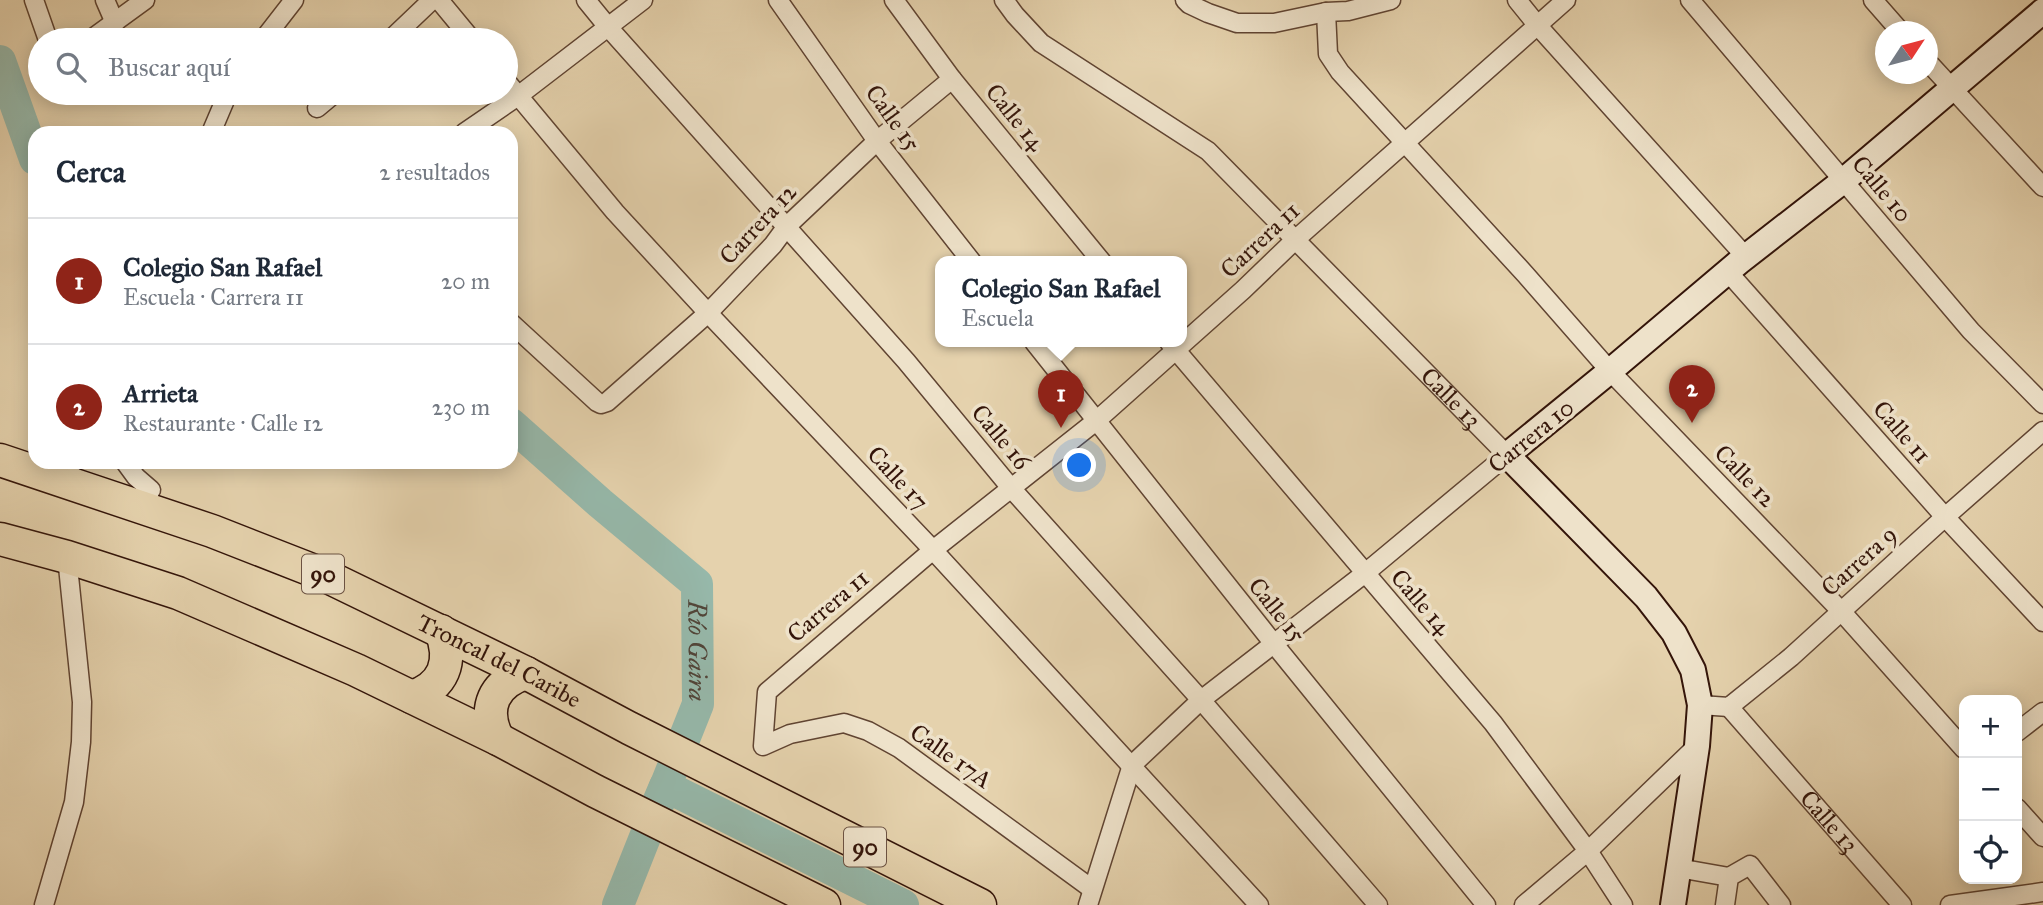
<!DOCTYPE html>
<html lang="es">
<meta charset="utf-8">
<style>
body{margin:0;font-family:"IM FELL Great Primer",serif;background:#f2f2f3;color:#1f2937}
.controls{position:absolute;right:21px;bottom:21px;display:grid;overflow:hidden;border-radius:14px;box-shadow:0 4px 18px #0003}
.controls button{width:63px;height:63px;display:grid;place-items:center;padding:0;border:0;border-bottom:2px solid #e0e1e3;background:#fff;color:#1f2937;font:35px sans-serif}
.compass{position:absolute;left:1875px;top:21px;width:63px;height:63px;border-radius:50%;background:#fff;box-shadow:0 4px 18px #0003;rotate:54deg}
.you{position:absolute;left:1080px;top:466px;width:24px;height:24px;margin:-18px;border:5px solid #fff;border-radius:50%;background:#1a73e8;box-shadow:0 0 0 10px #1a73e833}
.badge{display:grid;place-items:center;width:46px;height:46px;border-radius:50%;background:#8f2418;color:#fff;font-size:23px;font-weight:700}
.pin{position:absolute;translate:-50% -58px;filter:drop-shadow(0 2px 4px #0008)}
.pin::after{content:'';position:absolute;top:37px;width:24px;height:21px;background:inherit;clip-path:polygon(0 0,100% 0,50% 100%)}
.popup{position:absolute;left:935px;top:256px;width:252px;height:91px;box-sizing:border-box;display:grid;place-content:center;border-radius:14px;background:#fff;filter:drop-shadow(0 2px 5px #0005);font-size:23px;white-space:nowrap;color:#747a83}
.popup b{font-size:26px;color:#1f2937}
.popup::after{content:'';position:absolute;left:50%;top:100%;margin-left:-14px;border:14px solid transparent;border-top-color:#fff}
.list{margin:0;padding:0;list-style:none}
h2{display:flex;justify-content:space-between;align-items:center;height:91px;margin:0;padding:0 28px;font-size:30px}
h2 small{font-size:23px;font-weight:400;color:#747a83}
.list li{display:grid;grid-template-columns:46px 1fr auto;gap:21px;align-items:center;box-sizing:border-box;height:126px;padding:0 28px;border-top:2px solid #e0e1e3}
.list b{display:block;font-size:26px;white-space:nowrap}
.list p{margin:0;font-size:23px;white-space:nowrap;color:#747a83}
.list em{font-size:23px;font-style:normal;color:#747a83}
.icon{flex:none;width:38px;height:38px;fill:none;stroke:currentColor;stroke-width:2;stroke-linecap:round;stroke-linejoin:round}
.map{position:relative;flex:none;width:2043px;height:905px;overflow:hidden}
.search{position:absolute;background:#fff;box-shadow:0 4px 18px #0003;left:28px;top:28px;width:490px;height:77px;display:flex;align-items:center;gap:18px;box-sizing:border-box;padding:0 24px;border-radius:38px;color:#747a83;font-size:26px}
.panel{position:absolute;background:#fff;box-shadow:0 4px 18px #0003;left:28px;top:126px;width:490px;height:343px;border-radius:21px}
.map>svg:first-child{display:block}
</style>
<div class="map">
<svg width="2043" height="905" viewBox="0 0 2043 905">
<rect width="100%" height="100%" fill="#e5d2ad"/>
<filter id="stains"><feTurbulence type="fractalNoise" baseFrequency=".00286" numOctaves="4"/><feColorMatrix values="0 0 0 0 .2 0 0 0 0 .09 0 0 0 0 .02 0 0 0 .5 -.17"/></filter>
<radialGradient id="worn" r=".72"><stop offset=".6" stop-color="#630" stop-opacity="0"/><stop offset="1" stop-color="#630" stop-opacity=".3"/></radialGradient>
<g fill="none" stroke-linecap="round" stroke-linejoin="round">
<g stroke="#96b8aa" stroke-width="32">
<path d="M0,61l35,98"/>
<path id="s1" d="M511,424l89,79 97,81 1,120 -80,201"/>
<path d="M657,805l8,-19 238,119"/>
</g>
<g stroke="#604432" stroke-width="21">
<g id="street">
<path d="M34,0l14,40"/>
<path d="M105,0l10,23"/>
<path d="M439,0l33,40"/>
<path d="M586,0l22,27 298,334 105,127 190,212 177,205"/>
<path d="M778,0l99,141 95,121"/>
<path d="M894,0l58,79 150,183"/>
<path id="s2" d="M1004,0l11,15 26,28 167,108 299,304 -143,119 -163,126 -69,65 -44,140"/>
<path d="M1185,0l4,4 19,9 29,10h37l52,-11 22,-1 43,-11"/>
<path d="M1517,0l21,26 208,231"/>
<path d="M1690,0l281,331 72,73"/>
<path d="M1873,0l28,32"/>
<path d="M1326,12l2,42 12,18 185,202 85,97 231,240 123,138"/>
<path d="M90,40l55,-40"/>
<path d="M263,40l31,-40"/>
<path d="M390,40l42,-40"/>
<path d="M1927,61l116,126"/>
<path d="M506,81l109,131 93,101 225,237 326,355"/>
<path d="M317,108l18,-15"/>
<path d="M211,133l17,-40"/>
<path d="M464,133l54,-37 125,-96"/>
<path d="M1728,272l217,245 98,105"/>
<path d="M511,323l86,79 4,2 6,-2 101,-89 65,-68 14,-19 90,-85 75,-62"/>
<path d="M1034,342l240,302 212,261"/>
<path d="M1169,342l324,381 95,128 35,54"/>
<path d="M125,462l11,15 15,13"/>
<path d="M71,464l3,-2"/>
<path d="M1700,705l29,2 62,-50 154,-140 98,-86"/>
<path id="s3" d="M1729,707l173,198"/>
<path d="M2017,732l26,-20"/>
<path d="M2017,808l26,29"/>
<path d="M1678,868l51,9"/>
<path d="M1092,889l-193,-141 -31,-17 -24,-8 -54,11 -27,12 4,-54 166,-142 163,-129 147,-131 53,-51 270,-239"/>
<path d="M44,905l30,-103 7,-60 1,-40 -15,-145"/>
<path d="M1524,905l64,-54 109,-105"/>
<path d="M1725,905l4,-28 21,-12 31,40"/>
<path d="M1950,905l93,-13"/>
</g>
</g>
<g stroke="#331409" stroke-width="28">
<path id="secondary" d="M1673,905l24,-159 3,-41 -7,-35 -19,-37 -28,-36 -139,-142 103,-84 129,-109 104,-81 200,-170"/>
</g>
<g stroke="#331409" stroke-width="35">
<g id="highway">
<path id="s4" d="M0,460l212,71 110,43 204,99 103,55 351,177"/>
<path d="M0,539l67,18 111,36 178,77 142,69 97,52 229,114"/>
<path d="M412,697c32,-11 41,-35 29,-66"/>
<path d="M498,739c-16,-31 -4,-56 28,-66"/>
</g>
</g>
<use href="#street" stroke="#eee2ca" stroke-width="18"/>
<use href="#secondary" stroke="#eee2ca" stroke-width="24"/>
<use href="#highway" stroke="#e5d2ad" stroke-width="32"/>
</g>
<g text-anchor="middle" dominant-baseline="central" stroke-width="7" stroke-linejoin="round" paint-order="stroke">
<g fill="#eee2ca" stroke="#6b5243" stroke-width="2">
<rect x="302" y="554.5" width="42" height="39" rx="5"/>
<rect x="844" y="827.5" width="42" height="39" rx="5"/>
</g>
<g font-size="23" font-weight="bold" fill="#331409">
<text x="323" y="574">90</text>
<text x="865" y="847">90</text>
</g>
<g font-size="24" fill="#331409" stroke="#eee2ca">
<text transform="translate(1015 117) rotate(51)">Calle 14</text>
<text transform="translate(893 118) rotate(54)">Calle 15</text>
<text transform="translate(1882 189) rotate(50)">Calle 10</text>
<text transform="translate(758 224) rotate(-47)">Carrera 12</text>
<text transform="translate(1260 240) rotate(-43)">Carrera 11</text>
<text stroke="none"><textPath href="#s2" startOffset="602">Calle 13</textPath></text>
<text transform="translate(1902 432) rotate(49)">Calle 11</text>
<text transform="translate(1531 436) rotate(-39)">Carrera 10</text>
<text transform="translate(1001 437) rotate(50)">Calle 16</text>
<text transform="translate(1745 476) rotate(46)">Calle 12</text>
<text transform="translate(898 478) rotate(47)">Calle 17</text>
<text transform="translate(1859 561) rotate(-42)">Carrera 9</text>
<text transform="translate(1421 602) rotate(49)">Calle 14</text>
<text transform="translate(828 606) rotate(-40)">Carrera 11</text>
<text transform="translate(1277 610) rotate(51)">Calle 15</text>
<text stroke="none"><textPath href="#s4" startOffset="539">Troncal del Caribe</textPath></text>
<text transform="translate(951 756) rotate(35)">Calle 17A</text>
<text stroke="none"><textPath href="#s3" startOffset="152">Calle 13</textPath></text>
</g>
<g font-size="26" font-style="italic" fill="#514539" stroke="#eee2ca">
<text stroke="none"><textPath href="#s1" startOffset="312">Río Gaira</textPath></text>
</g>
</g>
<rect width="100%" height="100%" filter="url(#stains)"/>
<rect width="100%" height="100%" fill="url(#worn)"/>
</svg>
<div class="controls">
<button>+</button>
<button>−</button>
<button><svg class="icon" aria-label="locate" viewBox="0 0 24 24"><circle cx="12" cy="12" r="6"/><path d="M12 2v4M12 18v4M2 12h4M18 12h4"/></svg></button>
</div>
<svg class="compass" viewBox="-18 -18 36 36"><path d="M0-13l5 13h-10z" fill="#e53935"/><path d="M0 13l5-13h-10z" fill="#747a83"/></svg>
<div class="you"></div>
<div class="pin badge" style="left:1061px;top:428px">1</div>
<div class="popup"><b>Colegio San Rafael</b>Escuela</div>
<div class="pin badge" style="left:1692px;top:423px">2</div>
<div class="search"><svg class="icon" aria-label="search" viewBox="0 0 24 24"><circle cx="10" cy="10" r="6"/><path d="M15 15l6 6"/></svg>Buscar aquí</div>
<section class="panel">
<h2>Cerca<small>2 resultados</small></h2>
<ul class="list">
<li><span class="badge">1</span><div><b>Colegio San Rafael</b><p>Escuela · Carrera 11</p></div><em>20 m</em></li>
<li><span class="badge">2</span><div><b>Arrieta</b><p>Restaurante · Calle 12</p></div><em>230 m</em></li>
</ul>
</section>
</div>
